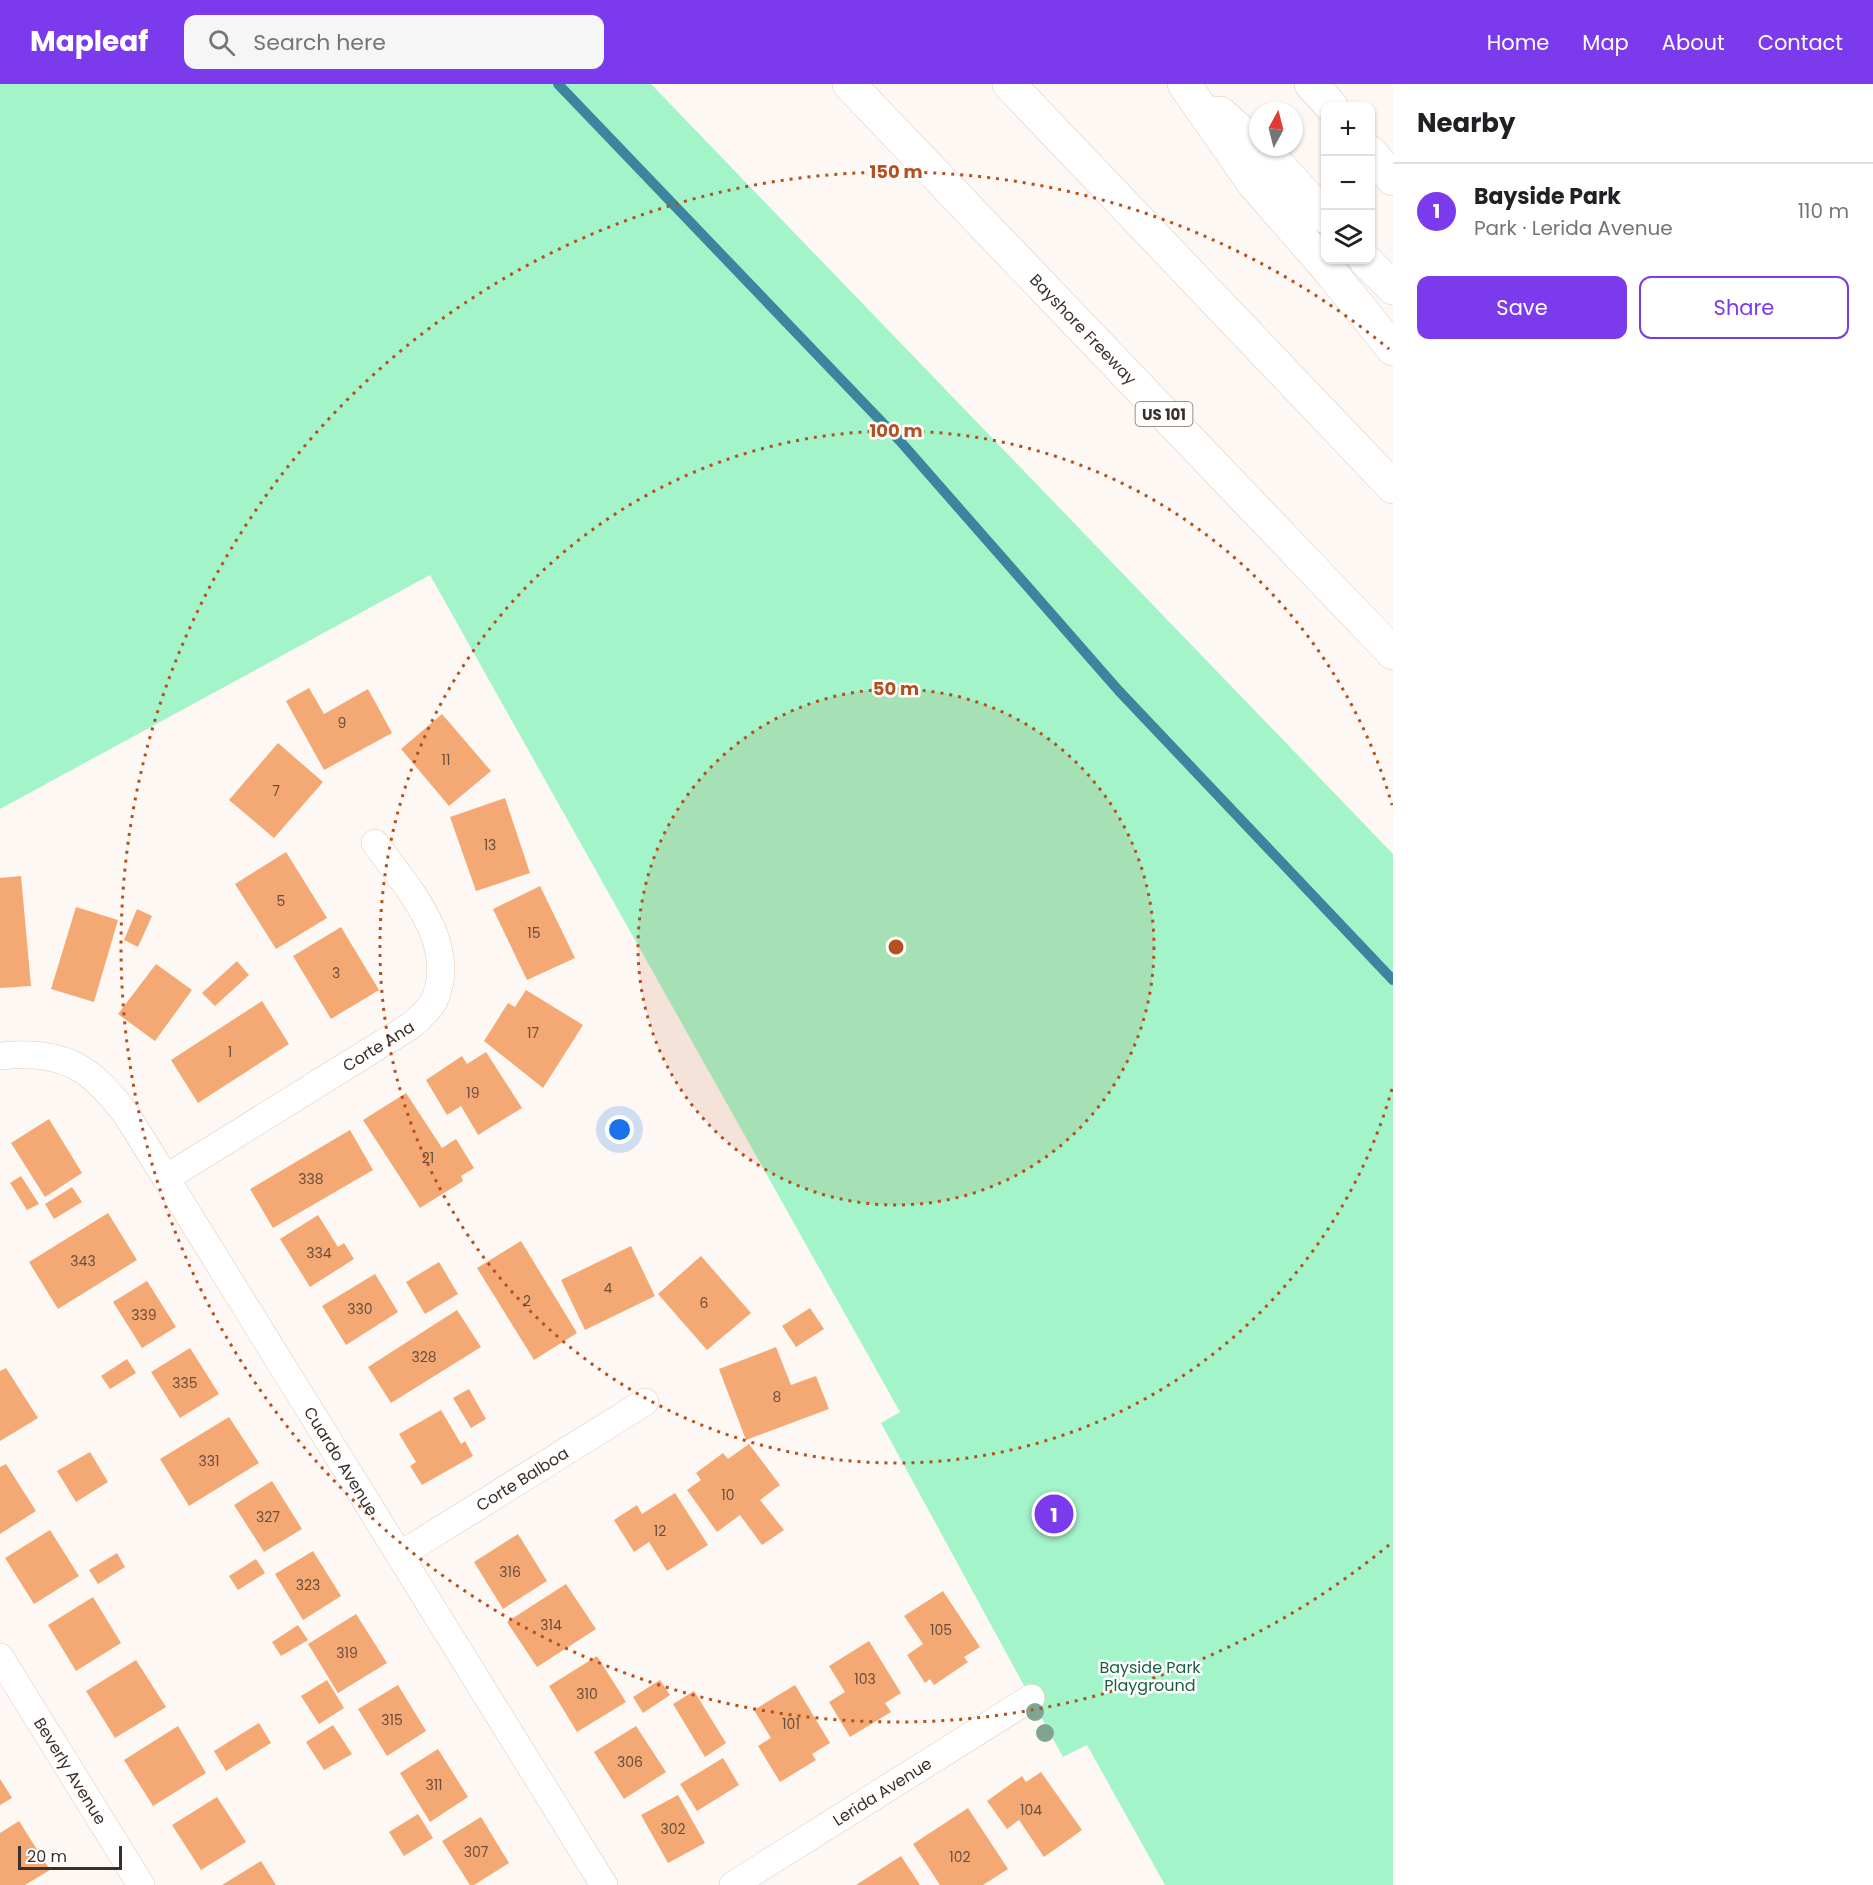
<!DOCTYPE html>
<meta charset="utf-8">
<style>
body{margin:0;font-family:Poppins,sans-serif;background:#f6f6f6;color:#202124}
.controls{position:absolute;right:18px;top:18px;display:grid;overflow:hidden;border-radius:12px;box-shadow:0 2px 4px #0004}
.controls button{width:54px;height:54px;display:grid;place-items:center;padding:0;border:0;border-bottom:2px solid #e0e0e0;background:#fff;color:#202124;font:30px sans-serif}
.compass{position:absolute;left:1249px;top:18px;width:54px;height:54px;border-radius:50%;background:#fff;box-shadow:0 2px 4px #0004;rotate:7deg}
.scale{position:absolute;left:18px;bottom:15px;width:104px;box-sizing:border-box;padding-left:6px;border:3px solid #3b3029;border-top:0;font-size:16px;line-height:21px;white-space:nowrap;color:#3b3029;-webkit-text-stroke:4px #fff;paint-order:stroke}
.you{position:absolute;left:620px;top:1046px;width:21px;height:21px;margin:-15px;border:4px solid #fff;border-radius:50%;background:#1a73e8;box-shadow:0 0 0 9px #1a73e833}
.badge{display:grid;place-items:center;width:39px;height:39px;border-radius:50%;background:#7c3aed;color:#fff;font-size:20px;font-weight:700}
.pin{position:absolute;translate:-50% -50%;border:3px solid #fff;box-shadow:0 2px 6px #0006}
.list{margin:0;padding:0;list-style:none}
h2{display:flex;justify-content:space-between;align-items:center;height:78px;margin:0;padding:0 24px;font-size:26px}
h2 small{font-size:20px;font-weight:400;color:#757577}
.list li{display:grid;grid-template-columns:39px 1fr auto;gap:18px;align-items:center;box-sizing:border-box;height:96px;padding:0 24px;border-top:2px solid #e0e0e0}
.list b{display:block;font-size:22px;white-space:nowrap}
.list p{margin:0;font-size:20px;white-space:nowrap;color:#757577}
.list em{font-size:20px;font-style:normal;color:#757577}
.actions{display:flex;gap:12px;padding:18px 24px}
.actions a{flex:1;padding:14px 0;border:2px solid #7c3aed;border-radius:12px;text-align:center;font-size:21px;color:#7c3aed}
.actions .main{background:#7c3aed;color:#fff}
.icon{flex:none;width:33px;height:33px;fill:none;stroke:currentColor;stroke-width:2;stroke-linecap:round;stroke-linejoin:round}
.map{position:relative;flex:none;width:1393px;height:1801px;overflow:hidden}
header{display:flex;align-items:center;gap:36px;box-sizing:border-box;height:84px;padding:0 30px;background:#7c3aed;color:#fff}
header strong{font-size:28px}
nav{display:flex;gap:33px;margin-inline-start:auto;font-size:21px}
.search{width:420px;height:54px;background:#f6f6f6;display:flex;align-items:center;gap:15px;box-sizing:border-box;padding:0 21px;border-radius:12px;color:#757577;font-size:22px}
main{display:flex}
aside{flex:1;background:#fff}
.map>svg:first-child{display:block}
</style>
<header>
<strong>Mapleaf</strong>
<div class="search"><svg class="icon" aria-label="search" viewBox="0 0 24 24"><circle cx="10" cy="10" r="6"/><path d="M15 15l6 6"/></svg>Search here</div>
<nav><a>Home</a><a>Map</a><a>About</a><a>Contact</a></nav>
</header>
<main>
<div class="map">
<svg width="1393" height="1801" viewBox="0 0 1393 1801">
<rect width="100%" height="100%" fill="#fef8f4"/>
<path fill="#a4f4ca" d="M0,0h651l742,770v1031h-228l-78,-140 -24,12 -182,-334 19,-11 -470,-837 -430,234z"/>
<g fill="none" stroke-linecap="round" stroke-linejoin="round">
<path stroke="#3c859e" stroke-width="10" d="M558,0l342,357 219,250 274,289"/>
</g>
<path fill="#f4a974" d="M309,604l15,26 44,-25 24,44 -68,37 -38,-69z
M442,630l49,57 -42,35 -48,-57z
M278,659l45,39 -49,56 -45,-38z
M505,714l25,75 -54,18 -26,-74z
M286,768l41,66 -51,31 -41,-65z
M21,792l10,110 -31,2v-110z
M540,802l35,72 -48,22 -34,-71z
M76,823l42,13 -24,82 -43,-13z
M137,825l15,7 -14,31 -14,-7z
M341,843l38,63 -48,29 -38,-63z
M237,877l12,14 -34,31 -13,-13z
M156,880l36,26 -37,51 -37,-27z
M526,906l57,35 -40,63 -59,-47 24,-38 7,4z
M262,917l27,43 -91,59 -27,-43z
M486,968l36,56 -44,27 -17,-29 -14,9 -21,-35 36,-24 5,8z
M406,1009l36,55 14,-9 18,29 -13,8 2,5 -43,27 -57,-88z
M49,1035l33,54 -37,24 -34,-54z
M350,1046l23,40 -100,58 -23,-39z
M21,1092l18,28 -12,6 -17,-27z
M72,1103l10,15 -28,17 -9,-15z
M108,1129l29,47 -79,49 -29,-47z
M318,1131l20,32 6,-4 10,16 -44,28 -30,-48z
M521,1157l56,92 -43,27 -57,-92z
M631,1162l24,50 -70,34 -24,-50z
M701,1172l50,57 -44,37 -49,-56z
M439,1178l19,32 -33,20 -19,-32z
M375,1190l23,38 -52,33 -24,-39z
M147,1197l29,46 -34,21 -29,-46z
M810,1224l14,21 -28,18 -14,-21z
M457,1226l24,37 -90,56 -23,-36z
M776,1263l15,38 25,-9 13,33 -83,31 -27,-71z
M190,1264l29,46 -39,24 -29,-46z
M127,1275l9,14 -26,16 -9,-13z
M6,1284l32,50 -38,23v-70z
M469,1305l17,30 -15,9 -18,-30z
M441,1326l20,34 4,-3 8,15 -51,29 -12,-19 6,-4 -17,-28z
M229,1333l30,46 -70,43 -29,-47z
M749,1360l31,41 -20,15 24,30 -22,15 -22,-30 -23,17 -30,-42 14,-10 -5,-7 27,-20 5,6z
M90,1368l18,30 -32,20 -19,-31z
M6,1380l30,47 -36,23v-67z
M272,1397l30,48 -38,23 -30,-47z
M675,1409l33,52 -41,26 -18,-29 -15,10 -20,-32 23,-15 5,9z
M50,1446l29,46 -45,28 -29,-46z
M518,1450l29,47 -44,28 -29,-47z
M313,1467l28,45 -38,24 -28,-46z
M117,1469l8,14 -27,17 -9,-14z
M256,1475l9,14 -27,17 -9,-14z
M566,1500l30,45 -59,38 -30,-45z
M943,1507l37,56 -16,10 4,5 -34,23 -4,-6 -5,4 -18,-28 16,-11 -19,-28z
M93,1513l28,46 -45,28 -28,-46z
M356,1530l31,49 -49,30 -30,-49z
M298,1541l10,15 -27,16 -9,-14z
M869,1557l32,52 -16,10 6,9 -41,25 -21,-35 16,-10 -16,-26z
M597,1572l29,46 -49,30 -28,-46z
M136,1576l30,47 -51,31 -29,-47z
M327,1596l17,28 -25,16 -18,-28z
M660,1596l10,15 -27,18 -10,-16z
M398,1601l28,46 -39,25 -29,-47z
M795,1601l35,58 -18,11 4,6 -36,22 -22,-36 13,-8 -17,-28z
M694,1607l32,52 -21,14 -32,-53z
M259,1639l12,20 -45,28 -12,-20z
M333,1641l19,29 -28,16 -18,-28z
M178,1642l28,47 -53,33 -29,-46z
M636,1642l30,46 -42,27 -30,-47z
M438,1665l30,48 -38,25 -30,-49z
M723,1674l16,27 -42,26 -17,-27z
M1041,1688l41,58 -38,27 -25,-37 -12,9 -20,-28 35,-25 4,6z
M0,1695l12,19 -12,7z
M678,1711l27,48 -37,20 -27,-48z
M217,1713l29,45 -45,28 -29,-45z
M968,1724l40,61 -25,16h-43l-27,-41z
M418,1730l15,24 -29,18 -15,-24z
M481,1733l28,46 -35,22h-4l-28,-44z
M19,1737l31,49 -25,15h-25v-52z
M901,1772l19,29h-64z
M261,1777l15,24h-54z"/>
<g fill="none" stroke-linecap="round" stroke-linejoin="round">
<g stroke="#e3c7b5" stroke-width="28">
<g id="street">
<path id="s1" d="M0,972c63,-7 92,11 128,61l476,768"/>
<path id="s2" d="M166,1094l246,-153c7,-7 18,-16 22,-24 26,-58 -28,-115 -59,-158"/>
<path id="s3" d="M400,1471l245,-153"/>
<path id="s4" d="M0,1573l141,228"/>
<path id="s5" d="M733,1801l298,-187"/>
</g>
</g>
<g stroke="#e3c7b5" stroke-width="34">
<g id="highway">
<path id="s6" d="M849,0l544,569"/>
<path d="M1009,0l384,403"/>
<path d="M1184,0l70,100 75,86 64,79"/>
<path d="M1311,0l20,22"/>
<path d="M1220,29l59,53 47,51"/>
<path d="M1370,68l23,27"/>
<path d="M1365,176l28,28"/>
</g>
</g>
<use href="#street" stroke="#fff" stroke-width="27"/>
<use href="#highway" stroke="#fff" stroke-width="33"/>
</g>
<g fill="#80a492">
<circle cx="1035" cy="1628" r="9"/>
<circle cx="1045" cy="1649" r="9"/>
</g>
<circle cx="896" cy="863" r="258" fill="#b5501e" fill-opacity=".12"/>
<g fill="none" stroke="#b5501e" stroke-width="3" stroke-dasharray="3 6">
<circle cx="896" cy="863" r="258"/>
<path d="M1392 1005A516 516 0 1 1 1392 721"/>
<path d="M1389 1461A775 775 0 1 1 1389 265"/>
</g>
<g text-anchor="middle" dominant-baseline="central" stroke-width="5" stroke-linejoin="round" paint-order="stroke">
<g font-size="14" fill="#694e3c">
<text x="342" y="639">9</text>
<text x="446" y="676">11</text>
<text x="276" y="707">7</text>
<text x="490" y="761">13</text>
<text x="281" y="817">5</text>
<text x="534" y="849">15</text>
<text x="336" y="889">3</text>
<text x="533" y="949">17</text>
<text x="230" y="968">1</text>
<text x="473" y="1009">19</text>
<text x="428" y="1074">21</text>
<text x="311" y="1095">338</text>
<text x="319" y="1169">334</text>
<text x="83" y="1177">343</text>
<text x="608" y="1204">4</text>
<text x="527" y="1217">2</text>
<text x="704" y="1219">6</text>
<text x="360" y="1225">330</text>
<text x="144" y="1231">339</text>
<text x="424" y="1273">328</text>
<text x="185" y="1299">335</text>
<text x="777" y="1313">8</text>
<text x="209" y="1377">331</text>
<text x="728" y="1411">10</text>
<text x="268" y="1433">327</text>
<text x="660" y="1447">12</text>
<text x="510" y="1488">316</text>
<text x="308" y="1501">323</text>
<text x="551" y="1541">314</text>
<text x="941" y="1546">105</text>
<text x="347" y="1569">319</text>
<text x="865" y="1595">103</text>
<text x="587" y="1610">310</text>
<text x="392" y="1636">315</text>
<text x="791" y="1640">101</text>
<text x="630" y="1678">306</text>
<text x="434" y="1701">311</text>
<text x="1031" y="1726">104</text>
<text x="673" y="1745">302</text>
<text x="476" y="1768">307</text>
<text x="960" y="1773">102</text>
</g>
<rect fill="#fff" stroke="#766e69" stroke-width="1.5" x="1135.5" y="318" width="57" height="24" rx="4.5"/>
<g font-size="15" font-weight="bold" fill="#3b3029">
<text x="1164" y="330">US 101</text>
</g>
<g font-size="16" fill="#3b3029" stroke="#fff">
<text stroke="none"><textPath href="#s6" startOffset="339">Bayshore Freeway</textPath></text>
<text stroke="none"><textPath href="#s2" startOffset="250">Corte Ana</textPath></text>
<text stroke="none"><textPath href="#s1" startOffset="556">Cuardo Avenue</textPath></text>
<text stroke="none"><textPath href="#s3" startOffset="144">Corte Balboa</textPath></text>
<text stroke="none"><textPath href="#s4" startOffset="134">Beverly Avenue</textPath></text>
<text stroke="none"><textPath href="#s5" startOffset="176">Lerida Avenue</textPath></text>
</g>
<g font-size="16" fill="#185f41" stroke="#fff">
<text x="1150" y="1583">Bayside Park<tspan x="1150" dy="18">Playground</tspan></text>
</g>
</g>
<circle cx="896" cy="863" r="9" fill="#b5501e" stroke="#fff" stroke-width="3"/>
<g font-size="18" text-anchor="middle" font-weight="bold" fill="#b5501e" stroke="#fff" stroke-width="5" stroke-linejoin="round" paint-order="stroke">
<text x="896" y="94">150 m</text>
<text x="896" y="353">100 m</text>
<text x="896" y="611">50 m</text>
</g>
</svg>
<div class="controls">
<button>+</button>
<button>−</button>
<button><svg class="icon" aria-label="layers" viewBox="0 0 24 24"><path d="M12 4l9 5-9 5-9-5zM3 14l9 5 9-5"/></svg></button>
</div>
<svg class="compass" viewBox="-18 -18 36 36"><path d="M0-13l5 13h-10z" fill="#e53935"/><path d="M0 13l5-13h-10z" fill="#757577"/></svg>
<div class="scale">20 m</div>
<div class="you"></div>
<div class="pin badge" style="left:1054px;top:1430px">1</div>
</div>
<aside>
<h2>Nearby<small></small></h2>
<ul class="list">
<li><span class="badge">1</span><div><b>Bayside Park</b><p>Park · Lerida Avenue</p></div><em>110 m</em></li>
</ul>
<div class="actions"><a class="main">Save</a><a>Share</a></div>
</aside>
</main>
